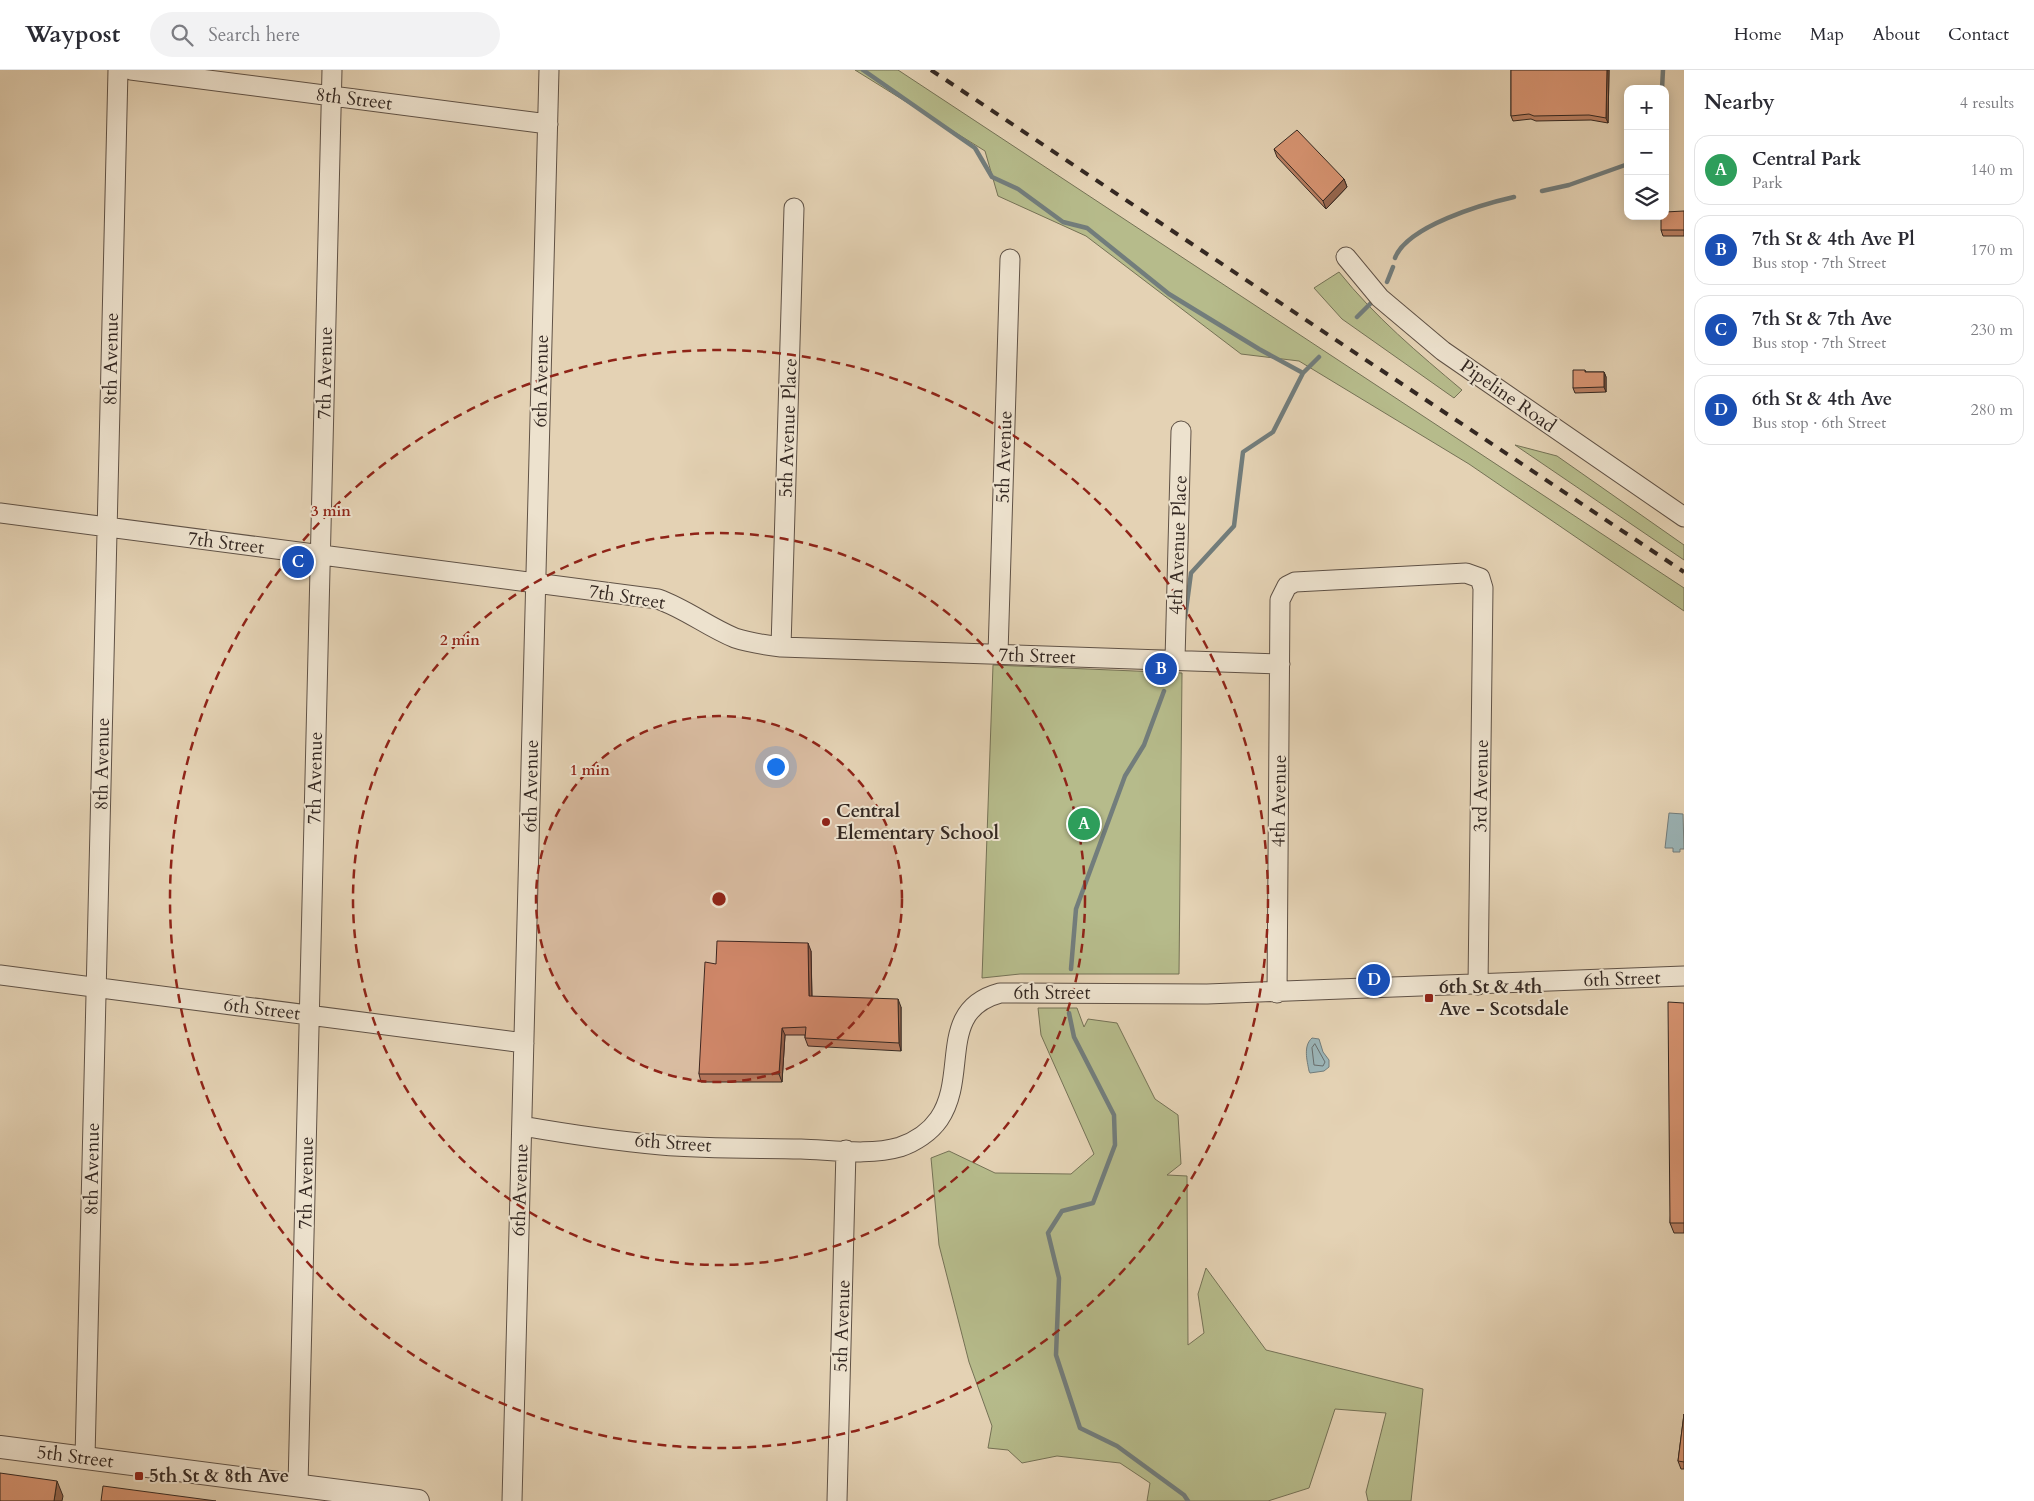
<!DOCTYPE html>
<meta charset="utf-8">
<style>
body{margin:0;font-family:Cardo,serif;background:#f2f2f3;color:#2b2b33}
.controls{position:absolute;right:15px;top:15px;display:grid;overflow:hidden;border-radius:10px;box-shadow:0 2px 12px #0003}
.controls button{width:45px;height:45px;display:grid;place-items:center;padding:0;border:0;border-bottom:1px solid #e1e1e2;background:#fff;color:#2b2b33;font:25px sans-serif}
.you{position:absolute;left:775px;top:696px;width:18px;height:18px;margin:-12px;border:4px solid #fff;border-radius:50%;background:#1a73e8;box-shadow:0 0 0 8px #1a73e833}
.badge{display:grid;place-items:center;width:32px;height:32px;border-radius:50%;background:#8f2418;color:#fff;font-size:16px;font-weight:700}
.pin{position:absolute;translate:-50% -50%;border:2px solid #fff;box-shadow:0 1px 5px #0006}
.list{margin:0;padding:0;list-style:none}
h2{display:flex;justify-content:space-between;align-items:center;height:65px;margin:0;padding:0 20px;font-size:21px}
h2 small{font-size:16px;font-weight:400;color:#7c7c81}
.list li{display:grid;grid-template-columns:32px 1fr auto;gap:15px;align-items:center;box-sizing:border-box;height:70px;margin:0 10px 10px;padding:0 10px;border:1px solid #e1e1e2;border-radius:15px}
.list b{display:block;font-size:19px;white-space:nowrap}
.list p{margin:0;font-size:16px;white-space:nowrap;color:#7c7c81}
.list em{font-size:16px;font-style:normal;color:#7c7c81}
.icon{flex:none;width:28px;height:28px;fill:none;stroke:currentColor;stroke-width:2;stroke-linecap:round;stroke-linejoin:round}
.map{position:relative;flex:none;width:1684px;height:1431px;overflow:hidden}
header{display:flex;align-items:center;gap:30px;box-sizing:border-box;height:70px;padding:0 25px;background:#fff;border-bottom:1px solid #e1e1e2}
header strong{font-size:24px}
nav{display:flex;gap:28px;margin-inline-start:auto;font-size:18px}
.search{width:350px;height:45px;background:#f2f2f3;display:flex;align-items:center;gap:12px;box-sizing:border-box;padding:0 18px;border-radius:28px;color:#7c7c81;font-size:19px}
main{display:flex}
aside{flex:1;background:#fff}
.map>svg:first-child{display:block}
</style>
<header>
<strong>Waypost</strong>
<div class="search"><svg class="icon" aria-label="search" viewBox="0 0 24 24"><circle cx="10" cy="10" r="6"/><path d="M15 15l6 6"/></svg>Search here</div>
<nav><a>Home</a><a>Map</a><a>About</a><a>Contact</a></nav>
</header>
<main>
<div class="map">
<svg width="1684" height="1431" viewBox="0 0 1684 1431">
<rect width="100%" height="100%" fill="#e4d2b4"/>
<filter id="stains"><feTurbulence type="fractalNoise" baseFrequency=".004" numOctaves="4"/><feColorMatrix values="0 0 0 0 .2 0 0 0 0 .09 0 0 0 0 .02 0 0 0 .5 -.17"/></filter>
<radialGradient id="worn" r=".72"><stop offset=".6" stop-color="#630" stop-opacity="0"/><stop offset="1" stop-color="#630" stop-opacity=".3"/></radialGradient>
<path fill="#b6bb8b" stroke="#757256" d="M855,0h43l786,518v23l-215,-147 -170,-103 -58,-7 -155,-118 -88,-40 -13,-45z
M1339,202c36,45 79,81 123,118l-8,8 -112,-79 -28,-31z
M1515,375l42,11 127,89v15z
M993,595l189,8 -3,301h-159l-38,4z
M1038,938h39l7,19 4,-8 29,4 38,76 23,16 3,49 -14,11 20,1 1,169 16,-12 -6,-39 8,-26 60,82 157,39 -12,112h-43l-2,-9 20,-79 -51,-4 -26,79 -41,13h-121l3,-18 -30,-20 -63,-7 -35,7 -14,-13 -20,-2 4,-22 -23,-64 -30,-117 -8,-87 18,-7 46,22 76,1 23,-20 -53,-119z"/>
<path fill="#9bb5b8" stroke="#727d7c" d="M1669,743l14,1 1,35h-4v3h-7v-4h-8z
M1312,968l7,1 4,13 6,8v7l-5,4 -14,2 -1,-2c-2,-11 -6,-25 3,-33z"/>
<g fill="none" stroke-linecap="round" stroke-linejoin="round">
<path stroke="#686e6d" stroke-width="1" d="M1315,974l10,18 -2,4 -9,-1 -2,-17z"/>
<path stroke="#727d7c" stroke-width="4.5" d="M863,0l112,78 17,29 26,12 45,33 24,6 82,66 90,55 44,24
M1662,19l1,-19
M1542,121l27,-6 59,-21
M1395,188c12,-32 88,-54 119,-61
M1387,212l6,-15
M1357,247l14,-14
M1185,548l6,-45 43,-47 9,-74 30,-20 30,-59 16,-16
M1071,899l5,-60 49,-133 19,-31 20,-54
M1069,943l5,24 40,78 1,30 -22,58 -31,8 -14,22 11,45 -3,77 24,73 37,18 67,49 4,6"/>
<g stroke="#605246" stroke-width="21">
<path id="minor" d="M131,0l417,54
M1346,187l34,41 63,53 241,166
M0,443l658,86c28,10 50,28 77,39 15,5 30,7 46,9l499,17
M781,577l13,-439
M998,584l12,-395
M1175,590l6,-229
M0,905l524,68
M1277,923l3,-393 7,-14 8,-4 171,-9 14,5 3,10 -5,397
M522,1056c46,8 93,15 139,19 46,4 94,3 140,4 31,1 69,7 99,-2 15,-5 30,-15 39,-28 30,-44 -3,-109 61,-126l207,1 477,-18
M85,1388l33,-1388
M298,1416l34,-1416
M512,1431l37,-1431
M837,1431l9,-351"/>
</g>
<g stroke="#605246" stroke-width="24">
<g id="tertiary">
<path id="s1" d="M0,1377l418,54"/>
</g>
</g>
<use href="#minor" stroke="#ede2ce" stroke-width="19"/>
<use href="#tertiary" stroke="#ede2ce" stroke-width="22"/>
<path stroke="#342822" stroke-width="4" stroke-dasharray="9 9" stroke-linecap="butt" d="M931,0l753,502"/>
</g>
<path fill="#ba8063" stroke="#342822" d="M1511,0h98l-1,53 -17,-3 -55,1 -5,-2 -18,2 -2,-5z
M1274,79l70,30 3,8 -21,22 -49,-52z
M1684,141v25h-21l-2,-6z
M1585,300l1,2h18l2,5v15l-31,1 -2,-5z
M811,881l1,46 89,10v44l-93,-5 -3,-8v-3h-20l-3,47h-81l-2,-8 17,-110z
M1684,933v230h-10l-4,-10z
M1684,1344v55h-3l-3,-8z"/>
<path fill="#976850" stroke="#342822" d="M1607,0h2l-1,53 -2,-5z
M1344,109l3,8 -21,22 -3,-8z
M1604,302l2,5v15l-2,-5z
M808,873l3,8 1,53 -3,-8z
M898,929l3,8v44l-2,-8z
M782,958l3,7 -3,47 -3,-8z
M57,1411l6,15 -1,5h-8z"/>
<path fill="#d89573" stroke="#342822" d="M1511,0h96l-1,48 -17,-3 -55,1 -5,-2 -18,2z
M1297,60l47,49 -21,22 -49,-52z
M1684,141v19h-23v-14h4v-4z
M1573,300h12v2h19v15l-31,1z
M717,871l91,2 1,53 89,3 1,44 -94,-5 1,-11 -24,1 -3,46h-80l6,-112 11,2z
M1668,932l16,1v220h-14z
M1684,1344v48l-6,-1z
M0,1403l57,8 -3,20h-54z
M103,1416l113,15h-115z"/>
<circle cx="719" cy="829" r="183" fill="#8f2418" fill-opacity=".12"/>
<g fill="none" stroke="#8f2418" stroke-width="2.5" stroke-dasharray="9 6">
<circle cx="719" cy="829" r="183"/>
<circle cx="719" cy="829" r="366"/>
<circle cx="719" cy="829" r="549"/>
</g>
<g fill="#8f2418" stroke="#ede2ce" stroke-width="2">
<circle cx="826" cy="752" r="5"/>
<rect x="1424" y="923" width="10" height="10" rx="2.5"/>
<rect x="134" y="1401" width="10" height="10" rx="2.5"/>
</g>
<g text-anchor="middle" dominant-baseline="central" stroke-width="4" stroke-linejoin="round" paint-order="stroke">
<g font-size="19" fill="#342822" stroke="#ede2ce">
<text transform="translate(354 29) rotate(7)">8th Street</text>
<text transform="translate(111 289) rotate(-89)">8th Avenue</text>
<text transform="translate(325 303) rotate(-89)">7th Avenue</text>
<text transform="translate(541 311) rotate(-89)">6th Avenue</text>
<text transform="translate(1508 326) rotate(35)">Pipeline Road</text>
<text transform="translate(788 358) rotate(-88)">5th Avenue Place</text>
<text transform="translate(1004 387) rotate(-88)">5th Avenue</text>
<text transform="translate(226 473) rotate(7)">7th Street</text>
<text transform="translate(1178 475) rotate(-88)">4th Avenue Place</text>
<text transform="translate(627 527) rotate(9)">7th Street</text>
<text transform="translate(1037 586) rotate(2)">7th Street</text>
<text transform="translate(102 694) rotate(-89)">8th Avenue</text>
<text transform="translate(315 708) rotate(-89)">7th Avenue</text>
<text transform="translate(531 716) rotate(-89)">6th Avenue</text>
<text transform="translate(1481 716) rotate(-89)">3rd Avenue</text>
<text transform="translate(1279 731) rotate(-89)">4th Avenue</text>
<text transform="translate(1622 909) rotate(-2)">6th Street</text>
<text x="1052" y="923">6th Street</text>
<text transform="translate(262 939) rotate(7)">6th Street</text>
<text transform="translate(673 1073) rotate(4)">6th Street</text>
<text transform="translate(92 1099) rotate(-89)">8th Avenue</text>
<text transform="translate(306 1113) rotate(-89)">7th Avenue</text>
<text transform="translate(520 1120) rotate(-88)">6th Avenue</text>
<text transform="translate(842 1256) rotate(-88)">5th Avenue</text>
<text stroke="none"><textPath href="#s1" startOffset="76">5th Street</textPath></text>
</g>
<g font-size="19" font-weight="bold" fill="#342822" stroke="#ede2ce" text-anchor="start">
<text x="836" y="741">Central<tspan x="836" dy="22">Elementary School</tspan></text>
<text x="1439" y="917">6th St &amp; 4th<tspan x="1439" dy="22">Ave - Scotsdale</tspan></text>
<text x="149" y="1406">5th St &amp; 8th Ave</text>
</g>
</g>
<circle cx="719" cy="829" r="8" fill="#8f2418" stroke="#ede2ce" stroke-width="2.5"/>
<g font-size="15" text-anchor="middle" font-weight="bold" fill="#8f2418" stroke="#ede2ce" stroke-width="4" stroke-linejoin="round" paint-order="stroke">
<text x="331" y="446">3 min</text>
<text x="460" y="575">2 min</text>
<text x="590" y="705">1 min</text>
</g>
<rect width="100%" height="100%" filter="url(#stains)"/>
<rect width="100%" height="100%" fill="url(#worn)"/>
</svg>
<div class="controls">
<button>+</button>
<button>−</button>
<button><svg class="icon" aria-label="layers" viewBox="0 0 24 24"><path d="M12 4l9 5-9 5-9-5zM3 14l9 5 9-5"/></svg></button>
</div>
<div class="you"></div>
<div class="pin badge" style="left:1084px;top:754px;background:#2e9e5b">A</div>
<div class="pin badge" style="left:1161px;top:599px;background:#1a4fb4">B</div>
<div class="pin badge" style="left:298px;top:492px;background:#1a4fb4">C</div>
<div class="pin badge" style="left:1374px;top:910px;background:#1a4fb4">D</div>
</div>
<aside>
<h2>Nearby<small>4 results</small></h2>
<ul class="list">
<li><span class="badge" style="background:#2e9e5b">A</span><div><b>Central Park</b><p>Park</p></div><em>140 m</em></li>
<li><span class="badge" style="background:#1a4fb4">B</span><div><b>7th St &amp; 4th Ave Pl</b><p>Bus stop · 7th Street</p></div><em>170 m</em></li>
<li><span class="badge" style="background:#1a4fb4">C</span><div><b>7th St &amp; 7th Ave</b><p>Bus stop · 7th Street</p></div><em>230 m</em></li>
<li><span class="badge" style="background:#1a4fb4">D</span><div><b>6th St &amp; 4th Ave</b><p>Bus stop · 6th Street</p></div><em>280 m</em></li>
</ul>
</aside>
</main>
